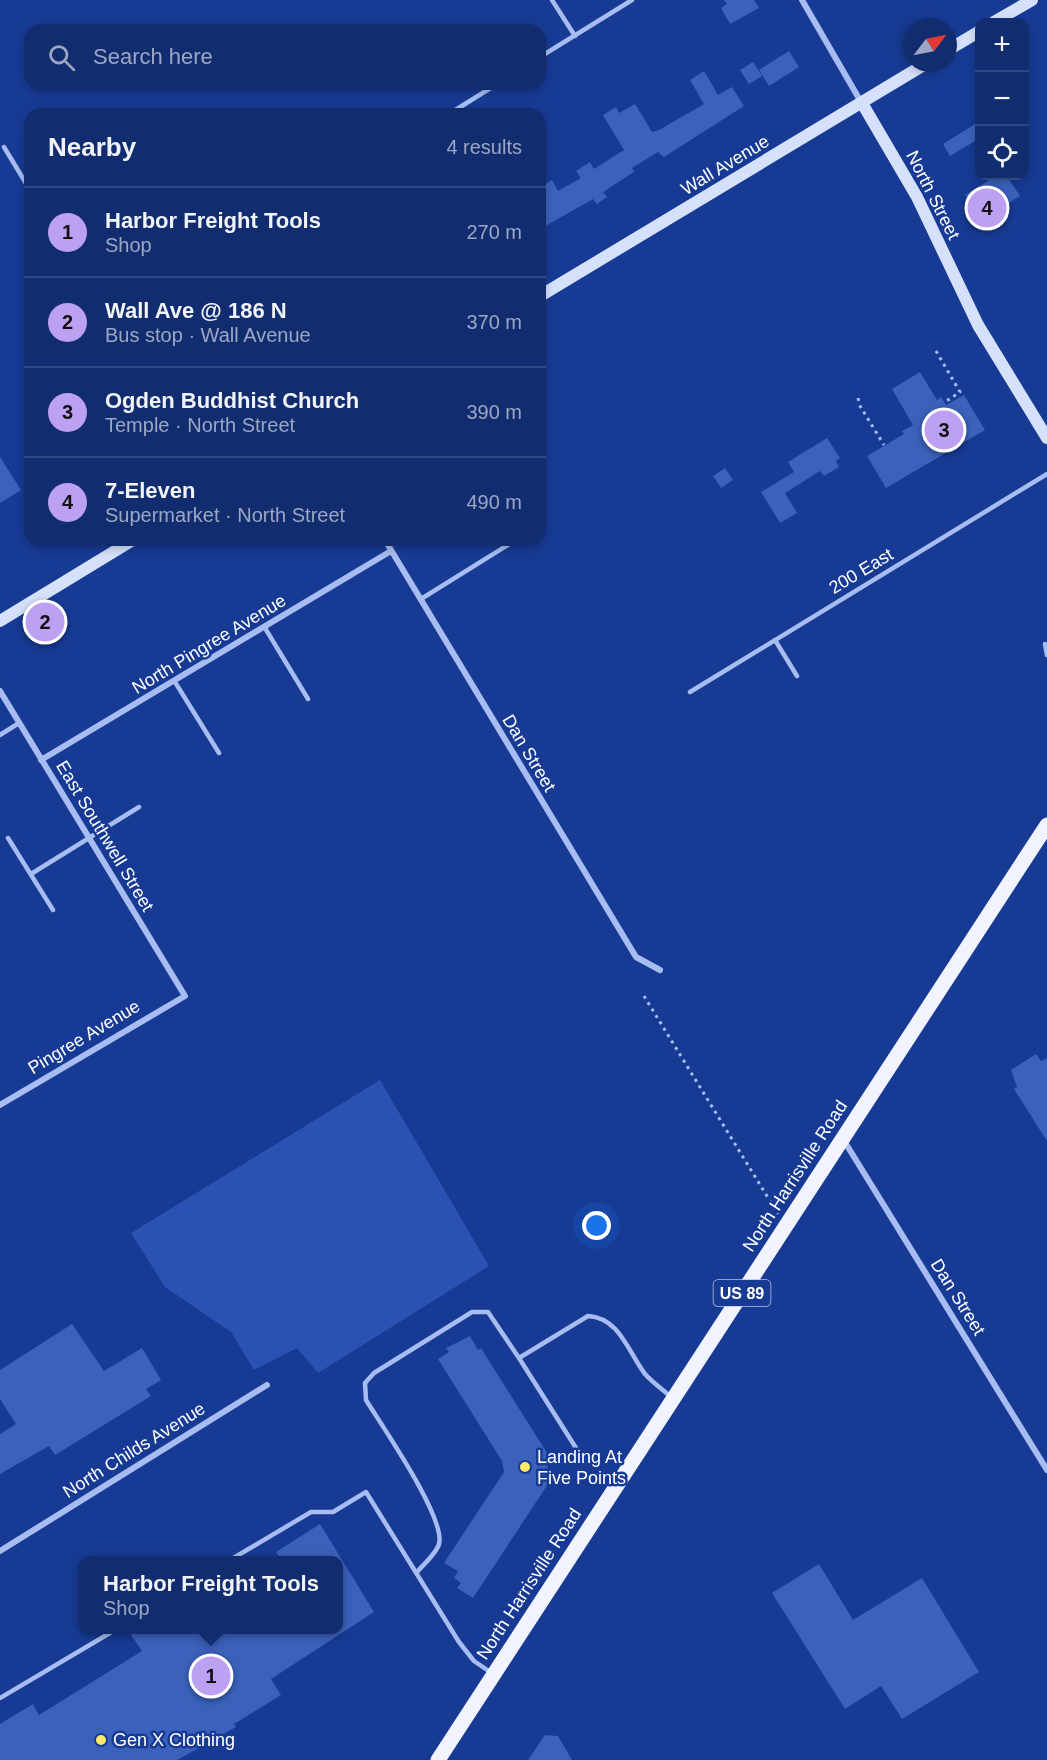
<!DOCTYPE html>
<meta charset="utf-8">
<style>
body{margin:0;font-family:Arial,sans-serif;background:#1a3474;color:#f1f3f6}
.controls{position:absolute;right:18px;top:18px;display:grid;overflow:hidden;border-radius:12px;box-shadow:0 3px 9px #0003}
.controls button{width:54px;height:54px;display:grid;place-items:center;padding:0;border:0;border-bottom:2px solid #304882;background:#112c6f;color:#f1f3f6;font:30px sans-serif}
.compass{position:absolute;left:903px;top:18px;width:54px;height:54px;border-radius:50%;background:#112c6f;box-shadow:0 3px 9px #0003;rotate:58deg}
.you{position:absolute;left:597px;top:1226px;width:21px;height:21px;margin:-15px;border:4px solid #fff;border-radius:50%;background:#1a73e8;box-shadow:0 0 0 9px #1a73e833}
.badge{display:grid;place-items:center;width:39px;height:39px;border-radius:50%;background:#bca0f2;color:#111;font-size:20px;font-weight:700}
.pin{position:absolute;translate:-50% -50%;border:3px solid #fff;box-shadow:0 2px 6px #0006}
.popup{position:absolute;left:79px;top:1556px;width:264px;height:78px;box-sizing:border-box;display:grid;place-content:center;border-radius:12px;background:#112c6f;filter:drop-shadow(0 2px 4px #0005);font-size:20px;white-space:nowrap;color:#9ca7c3}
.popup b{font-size:22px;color:#f1f3f6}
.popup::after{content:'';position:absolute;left:50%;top:100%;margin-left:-12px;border:12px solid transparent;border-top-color:#112c6f}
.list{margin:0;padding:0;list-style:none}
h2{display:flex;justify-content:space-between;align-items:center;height:78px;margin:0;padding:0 24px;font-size:26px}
h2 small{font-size:20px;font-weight:400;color:#9ca7c3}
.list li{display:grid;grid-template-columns:39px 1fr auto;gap:18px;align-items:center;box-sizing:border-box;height:90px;padding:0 24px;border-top:2px solid #304882}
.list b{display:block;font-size:22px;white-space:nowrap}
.list p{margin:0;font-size:20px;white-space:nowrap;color:#9ca7c3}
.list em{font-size:20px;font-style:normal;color:#9ca7c3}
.icon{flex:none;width:33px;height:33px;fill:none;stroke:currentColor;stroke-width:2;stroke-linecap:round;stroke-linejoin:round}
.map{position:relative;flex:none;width:1047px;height:1760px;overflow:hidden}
.search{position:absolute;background:#112c6f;box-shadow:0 3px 9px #0003;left:24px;top:24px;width:522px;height:66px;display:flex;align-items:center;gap:15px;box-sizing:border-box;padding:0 21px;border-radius:18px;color:#9ca7c3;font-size:22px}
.panel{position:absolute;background:#112c6f;box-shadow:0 3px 9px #0003;left:24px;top:108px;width:522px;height:438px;border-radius:18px}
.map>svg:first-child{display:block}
</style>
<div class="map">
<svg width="1047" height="1760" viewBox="0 0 1047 1760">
<rect width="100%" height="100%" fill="#173a94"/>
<path fill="#2a52b3" d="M380,1080l109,186 -171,107 -21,-25 -43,22 -23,-38 -66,-45 -34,-54z"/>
<path fill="#3b61bb" d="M724,0h30l5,8 -29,16 -9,-16 6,-4z
M789,51l10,16 -30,19 -10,-16z
M753,62l9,14 -13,8 -9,-14z
M704,71l14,24 14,-8 12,19 -80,51 -6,-5 -26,16 2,4 -31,20 4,5 -10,7 -4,-5 -53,30v-42l12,-7 6,11 23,-13 -5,-7 14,-9 4,7 30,-19 -21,-35 13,-8 3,6 16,-9 17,28 7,-2 45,-26 -14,-24z
M980,121v17l-30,18 -7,-12z
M996,176h11l13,20 -39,24 -16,-25z
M920,372l17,28 4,-3 5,8 18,-10 21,35 -99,58 -19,-32 37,-22 -2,-3 11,-6 -21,-36z
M827,438l13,20 -4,3 3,6 -15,9 -4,-5 -35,22 12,20 -17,10 -19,-31 33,-20 -6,-10z
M0,457l21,33 -21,13z
M725,468l8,12 -12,8 -8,-12z
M1036,1054l5,7 6,-3v83l-33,-52 3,-2 -6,-17z
M72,1324l32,47 38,-23 19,32 -15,9 5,7 -96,59 -6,-9 -49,28v-40l16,-10 -16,-25v-29z
M470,1336l8,14 3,-2 66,105 1,31 -75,114 -16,-10 4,-5 -7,-5 4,-7 -14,-8 60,-91 -2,-11 -64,-102 11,-7 -3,-4z
M320,1524l54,88 -103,67 10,16 -47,29 2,3 -59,33h-177v-36l33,-20 6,11 103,-64 -11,-16 9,-6h199v-69h-58l-5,-8z
M819,1564l34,56 69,-42 57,94 -77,47 -21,-33 -36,23 -73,-116z
M545,1735l13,1 14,24h-44z"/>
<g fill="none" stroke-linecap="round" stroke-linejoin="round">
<path stroke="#a7bdf1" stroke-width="3" stroke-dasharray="3 4.5" stroke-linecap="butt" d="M936,351l24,41 -15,10
M858,398l2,8 24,39
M644,996l134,218"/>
<path stroke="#a7bdf1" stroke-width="4.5" d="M552,0l23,36
M540,57l92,-57
M449,114l48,-30
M4,147l26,43
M421,599l95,-59
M265,628l43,71
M775,640l22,36
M1045,644l2,11
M175,682l44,71
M690,692l357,-218
M0,735l19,-12
M8,838l45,72
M31,874l108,-67
M519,1358l57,90
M230,1560l81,-48h22l33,-20 93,150 15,19 19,13
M416,1573c7,-8 20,-19 23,-29 7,-26 -57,-118 -73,-144l-1,-17 9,-10 98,-61h16l31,46 69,-42c32,2 40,36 57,58 7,8 17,15 25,22
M0,1698l115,-68"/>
<path stroke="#a7bdf1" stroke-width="6" d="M802,0l59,102
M385,540l251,417 24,13
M0,691l185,305 -185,109
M41,760l350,-209
M843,1139l204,331
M0,1551l267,-166"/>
<path stroke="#d5e0fb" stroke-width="12" d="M994,22l38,-22
M948,50l32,-19
M862,103l55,94 61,128 69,113
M540,296l387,-233
M0,621l133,-81"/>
<path stroke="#f1f4ff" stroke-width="15" d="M438,1760l609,-935"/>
</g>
<g fill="#ffea67" stroke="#173a94" stroke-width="2">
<circle cx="525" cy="1467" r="6"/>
<circle cx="101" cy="1740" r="6"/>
</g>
<g text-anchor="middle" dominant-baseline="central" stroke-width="5" stroke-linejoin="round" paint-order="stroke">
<rect fill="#173a94" stroke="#b9c4df" stroke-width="1.5" x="713.5" y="1280" width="57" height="26" rx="4.5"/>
<g font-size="16" font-weight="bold" fill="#fff">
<text x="742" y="1293">US 89</text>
</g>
<g font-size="18" fill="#fff" stroke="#173a94">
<text transform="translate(725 165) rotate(-31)">Wall Avenue</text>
<text transform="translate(933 195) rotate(63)">North Street</text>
<text transform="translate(861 571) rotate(-31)">200 East</text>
<text transform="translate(209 644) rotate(-31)">North Pingree Avenue</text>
<text transform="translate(529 753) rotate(59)">Dan Street</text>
<text transform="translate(105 836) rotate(59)">East Southwell Street</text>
<text transform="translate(84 1037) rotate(-31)">Pingree Avenue</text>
<text transform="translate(795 1176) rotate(-57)">North Harrisville Road</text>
<text transform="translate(958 1297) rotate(58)">Dan Street</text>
<text transform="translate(134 1450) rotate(-32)">North Childs Avenue</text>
<text transform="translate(529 1584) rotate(-57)">North Harrisville Road</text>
</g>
<g font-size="18" fill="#fff" stroke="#173a94" text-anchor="start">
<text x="537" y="1457">Landing At<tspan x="537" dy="21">Five Points</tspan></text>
<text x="113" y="1740">Gen X Clothing</text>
</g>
</g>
</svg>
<div class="controls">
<button>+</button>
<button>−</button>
<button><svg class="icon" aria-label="locate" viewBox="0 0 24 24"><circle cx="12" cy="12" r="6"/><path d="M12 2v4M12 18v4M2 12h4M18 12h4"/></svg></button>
</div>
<svg class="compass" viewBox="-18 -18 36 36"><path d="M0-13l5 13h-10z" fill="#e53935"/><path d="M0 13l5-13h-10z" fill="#9ca7c3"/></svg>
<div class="you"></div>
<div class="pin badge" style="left:211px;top:1676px">1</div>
<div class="popup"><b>Harbor Freight Tools</b>Shop</div>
<div class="pin badge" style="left:45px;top:622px">2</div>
<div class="pin badge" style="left:944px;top:430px">3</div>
<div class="pin badge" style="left:987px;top:208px">4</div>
<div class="search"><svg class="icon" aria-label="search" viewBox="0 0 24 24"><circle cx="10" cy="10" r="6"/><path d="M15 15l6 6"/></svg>Search here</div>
<section class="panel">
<h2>Nearby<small>4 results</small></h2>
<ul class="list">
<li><span class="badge">1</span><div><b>Harbor Freight Tools</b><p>Shop</p></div><em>270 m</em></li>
<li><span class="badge">2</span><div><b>Wall Ave @ 186 N</b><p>Bus stop · Wall Avenue</p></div><em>370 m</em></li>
<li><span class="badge">3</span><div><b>Ogden Buddhist Church</b><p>Temple · North Street</p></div><em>390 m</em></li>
<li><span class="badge">4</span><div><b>7-Eleven</b><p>Supermarket · North Street</p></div><em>490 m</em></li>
</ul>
</section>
</div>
